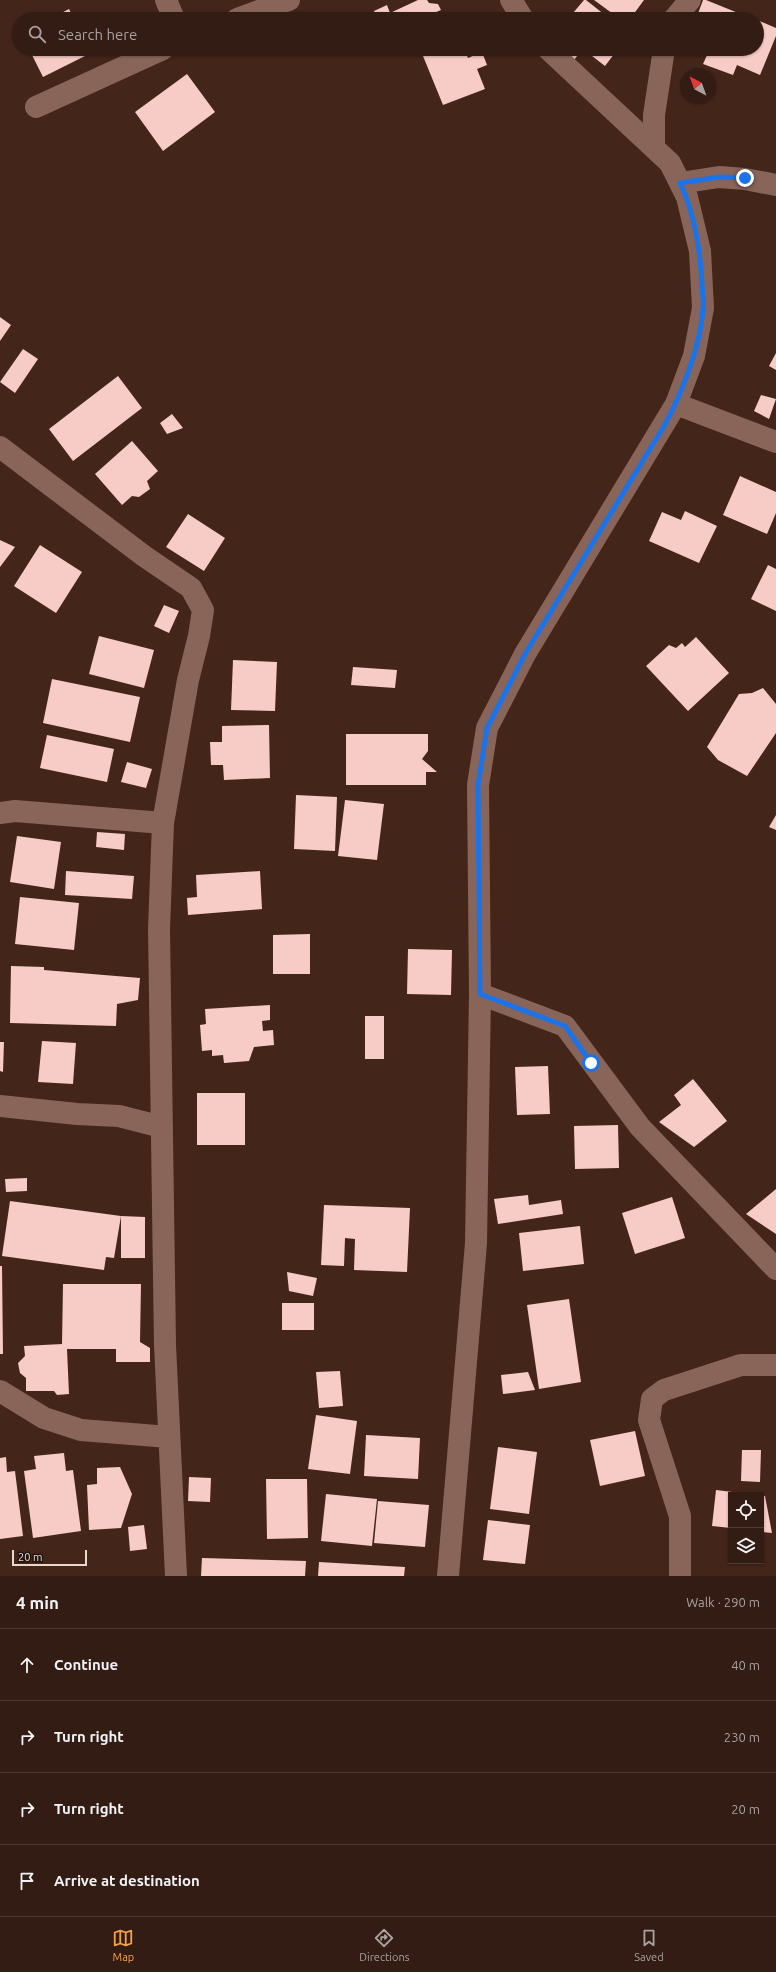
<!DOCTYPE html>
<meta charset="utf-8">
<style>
body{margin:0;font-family:Ubuntu,sans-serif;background:#3e2922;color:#f1f3f6}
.controls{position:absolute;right:12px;bottom:12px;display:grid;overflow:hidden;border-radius:0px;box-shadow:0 1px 3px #0004}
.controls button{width:36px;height:36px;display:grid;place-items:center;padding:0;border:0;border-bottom:1px solid #4e3a34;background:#331c14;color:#f1f3f6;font:20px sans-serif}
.compass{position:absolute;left:680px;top:68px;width:36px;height:36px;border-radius:50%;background:#331c14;box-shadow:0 1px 3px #0004;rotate:319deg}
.scale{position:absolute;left:12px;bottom:10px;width:75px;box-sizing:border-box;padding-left:4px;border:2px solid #ebd7cf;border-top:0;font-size:11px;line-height:14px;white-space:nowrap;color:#ebd7cf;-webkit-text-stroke:3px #20130e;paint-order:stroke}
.stop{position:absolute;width:12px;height:12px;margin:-9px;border:3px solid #1a73e8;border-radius:50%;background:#fff}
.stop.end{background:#1a73e8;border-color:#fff;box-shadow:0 1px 4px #0008}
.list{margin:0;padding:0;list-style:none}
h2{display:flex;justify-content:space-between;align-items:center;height:52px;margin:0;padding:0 16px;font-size:17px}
h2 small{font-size:13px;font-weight:400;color:#a9a1a0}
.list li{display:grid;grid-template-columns:26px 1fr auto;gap:12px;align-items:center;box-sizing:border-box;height:72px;padding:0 16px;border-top:1px solid #4e3a34}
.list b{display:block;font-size:15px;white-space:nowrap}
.list em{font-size:13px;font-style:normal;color:#a9a1a0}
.icon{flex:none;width:22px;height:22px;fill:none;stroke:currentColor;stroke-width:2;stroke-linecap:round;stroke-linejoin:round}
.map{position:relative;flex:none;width:776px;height:1576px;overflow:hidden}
.search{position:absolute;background:#331c14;box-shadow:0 1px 3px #0004;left:12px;right:12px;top:12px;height:44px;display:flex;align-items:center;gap:10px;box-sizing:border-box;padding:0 14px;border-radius:22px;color:#a9a1a0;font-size:15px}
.sheet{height:340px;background:#331c14}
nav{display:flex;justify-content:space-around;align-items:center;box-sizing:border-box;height:56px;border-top:1px solid #4e3a34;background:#331c14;font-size:11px;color:#a9a1a0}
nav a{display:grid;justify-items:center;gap:2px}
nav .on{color:#f4a344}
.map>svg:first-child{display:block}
</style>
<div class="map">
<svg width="776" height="1576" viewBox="0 0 776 1576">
<rect width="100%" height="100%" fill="#44251a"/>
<path fill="#f7cbc6" d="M418,0h9l2,3 9,1 3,6 -14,6 1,3h-51l-3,-8 13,-6 3,8z
M584,0h2l24,19h-42z
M594,0h50l-14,19h-10z
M703,0h3l47,19h-57z
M69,9l5,10h-24z
M757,20l19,8v8l-16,39 -23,-10 -4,10 -30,-11 5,-11 -9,-4h58z
M29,49h60l2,4 -48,24z
M441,49h23l4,9 14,-6 5,13 -10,4 8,20 -42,16 -20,-49z
M559,49h59l-13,17 -22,-17 -10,12z
M187,74l28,38 -52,39 -28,-39z
M0,317l11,8 -11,16z
M23,349l15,10 -23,34 -15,-11z
M776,353v17l-7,-4z
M118,376l24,32 -69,53 -24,-32z
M761,395l15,4 -7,20 -15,-8z
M172,414l11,14 -16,6 -7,-11z
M132,441l26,30 -11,10 3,8 -11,8 -7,-1 -10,9 -27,-31z
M740,476l36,16v21l-9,21 -44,-19z
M685,511l32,15 -18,37 -50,-22 13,-29 19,8z
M188,514l37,24 -21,33 -38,-24z
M0,540l15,7 -15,20z
M40,545l42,27 -26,41 -42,-27z
M768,565l8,4v42l-25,-12z
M164,605l15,6 -10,22 -15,-7z
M99,636l55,14 -10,38 -55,-14z
M696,637l33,36 -41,38 -42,-45 23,-21 7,3 6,-5 3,4z
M233,660l44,2 -2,49 -44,-1z
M353,667l44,3 -2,18 -44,-3z
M52,679l88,18 -10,45 -87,-19z
M763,688l13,16v29l-29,43 -29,-16 -11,-13 32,-53 13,-1z
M269,725l1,53 -46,2 -1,-15h-12l-1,-23h12v-16z
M346,734h82v17l-6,8 15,13h-11v13h-80z
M47,735l67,14 -7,33 -67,-14z
M127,762l25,7 -6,19 -25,-6z
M296,795l41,2 -2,54 -41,-2z
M345,800l39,4 -7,56 -39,-4z
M776,815v15l-7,-3z
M97,832l28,2 -1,16 -28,-3z
M17,836l44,6 -7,47 -44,-7z
M66,871l68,5 -2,23 -67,-4z
M260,871l2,38 -74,6 -1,-17 10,-1 -1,-22z
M20,897l59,6 -5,47 -59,-6z
M310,934v40h-37v-39z
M408,949l44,1 -1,45 -44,-1z
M11,966l33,1v3l96,8 -2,22 -21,4 -1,22 -106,-3z
M270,1005v15l-8,1 1,10 10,-1 1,15 -20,2 -5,14 -25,2 -1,-8 -11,1v-6l-10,1 -2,-26 6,-1 -1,-15z
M365,1016h19v43h-19z
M42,1041l34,2 -3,41 -35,-2z
M0,1042h4l-1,30 -3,-1z
M548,1066l2,48 -33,1 -2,-48z
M693,1079l34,42 -33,26 -35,-25 22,-17 -7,-10z
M197,1093h48v52h-48z
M618,1125l1,43 -44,1 -1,-43z
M27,1178v13l-21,1 -1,-13z
M776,1189v45l-30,-20z
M528,1195l1,10 32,-5 2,14 -65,10 -4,-25z
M672,1197l13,41 -50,16 -13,-41z
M10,1201l111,15 -7,42 -8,-1 -2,13 -102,-14z
M324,1205l86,3 -3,64 -53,-2 1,-31 -10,-1 -1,28 -23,-1z
M121,1216l24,1v41h-24z
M580,1226l4,38 -61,7 -4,-38z
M0,1266h2l1,88h-3z
M287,1272l30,6 -4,18 -24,-5z
M63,1284h78l-1,58 10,6v14h-34v-13h-49l2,45 -12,1 -3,-4h-28v-13l-6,-5 -2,-10 7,-7 -1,-10 38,-2z
M569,1299l12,83 -42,7 -12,-84z
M282,1303h32v27h-32z
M340,1371l3,35 -24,2 -3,-36z
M528,1372l7,18 -32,4 -2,-19z
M316,1415l41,6 -7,53 -42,-5z
M635,1431l10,45 -45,10 -10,-46z
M366,1435l54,3 -2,41 -54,-3z
M498,1447l39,5 -8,62 -39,-5z
M742,1450h19l-1,32 -19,-1z
M64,1453l2,18 7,-1 8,61 -48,7 -9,-67 12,-2 -2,-13z
M6,1457l1,15 8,-1 8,65 -23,3v-81z
M120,1467l12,27 -11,34 -32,2 -2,-45 10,-1v-16z
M189,1477l22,1 -1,24 -22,-1z
M266,1479h41l1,59 -41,1z
M716,1490l33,4 -18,1v33l-19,-2z
M326,1494l51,5 -5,47 -51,-5z
M761,1495l4,1 7,37 -11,-1z
M378,1501l51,4 -4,42 -51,-4z
M488,1520l42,5 -5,39 -42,-4z
M144,1525l3,24 -17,2 -2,-24z
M202,1558l104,3 -1,15h-104z
M319,1562l86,5 -1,9h-86z"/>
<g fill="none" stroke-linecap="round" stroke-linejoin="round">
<path stroke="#896559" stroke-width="22" d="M166,0l8,19
M511,0l12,19
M237,19l52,-19
M674,19l16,-19
M36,107l127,-58
M654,147v-32l10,-66
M680,183l39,-6 26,2 31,6
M676,404l100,38
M0,447l144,109 47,32 12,22 -4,26 -11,44 -25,143 -4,106 6,416 11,231
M0,813l15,-2 148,12
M480,994l85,32 75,101 136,142
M0,1106l77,8 42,2 43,11
M0,1391l44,27 37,12 88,7
M448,1576l28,-333 4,-249 -2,-209 9,-57 38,-74 151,-250 18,-48 9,-48 -3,-57 -13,-54 -17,-34 -122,-114
M680,1576v-60l-31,-96 3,-21 12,-9 77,-25h35"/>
</g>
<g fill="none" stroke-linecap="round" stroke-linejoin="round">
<path stroke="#1a73e8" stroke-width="5" d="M591,1063l-26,-37 -85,-32 -2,-209 9,-57 38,-74 139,-228c18,-33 37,-81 39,-118 1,-8 -1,-17 -1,-25 -2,-34 -7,-69 -22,-100l39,-6 26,1"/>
</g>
</svg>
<div class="controls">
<button><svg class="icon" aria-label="locate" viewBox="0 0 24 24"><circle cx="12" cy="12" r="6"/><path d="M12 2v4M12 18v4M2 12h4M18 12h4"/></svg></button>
<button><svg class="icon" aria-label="layers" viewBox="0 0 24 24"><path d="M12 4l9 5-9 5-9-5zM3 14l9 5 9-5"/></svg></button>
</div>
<svg class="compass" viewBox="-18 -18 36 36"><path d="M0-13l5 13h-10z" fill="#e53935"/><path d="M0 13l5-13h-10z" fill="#a9a1a0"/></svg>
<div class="scale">20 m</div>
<div class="stop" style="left:591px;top:1063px"></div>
<div class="stop end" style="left:745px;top:178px"></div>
<div class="search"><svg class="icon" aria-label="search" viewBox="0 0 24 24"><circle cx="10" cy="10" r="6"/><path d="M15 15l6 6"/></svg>Search here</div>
</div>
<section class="sheet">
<h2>4 min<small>Walk · 290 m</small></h2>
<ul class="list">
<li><svg class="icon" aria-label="ahead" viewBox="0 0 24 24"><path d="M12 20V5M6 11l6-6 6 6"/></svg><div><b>Continue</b></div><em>40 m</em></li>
<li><svg class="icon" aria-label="right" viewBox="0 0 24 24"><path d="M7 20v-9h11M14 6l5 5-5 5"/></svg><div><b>Turn right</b></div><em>230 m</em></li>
<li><svg class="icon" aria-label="right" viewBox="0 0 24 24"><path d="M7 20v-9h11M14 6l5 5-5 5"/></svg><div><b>Turn right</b></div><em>20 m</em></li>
<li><svg class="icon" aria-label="arrive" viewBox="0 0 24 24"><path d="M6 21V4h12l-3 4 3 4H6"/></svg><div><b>Arrive at destination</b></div></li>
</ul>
</section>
<nav>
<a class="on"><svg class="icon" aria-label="map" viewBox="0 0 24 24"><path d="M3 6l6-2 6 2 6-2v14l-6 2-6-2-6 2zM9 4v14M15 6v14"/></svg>Map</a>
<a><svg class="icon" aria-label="directions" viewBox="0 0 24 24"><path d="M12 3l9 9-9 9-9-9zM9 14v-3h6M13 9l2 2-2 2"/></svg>Directions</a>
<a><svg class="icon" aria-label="saved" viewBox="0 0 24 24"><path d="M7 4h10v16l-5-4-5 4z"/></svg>Saved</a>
</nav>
